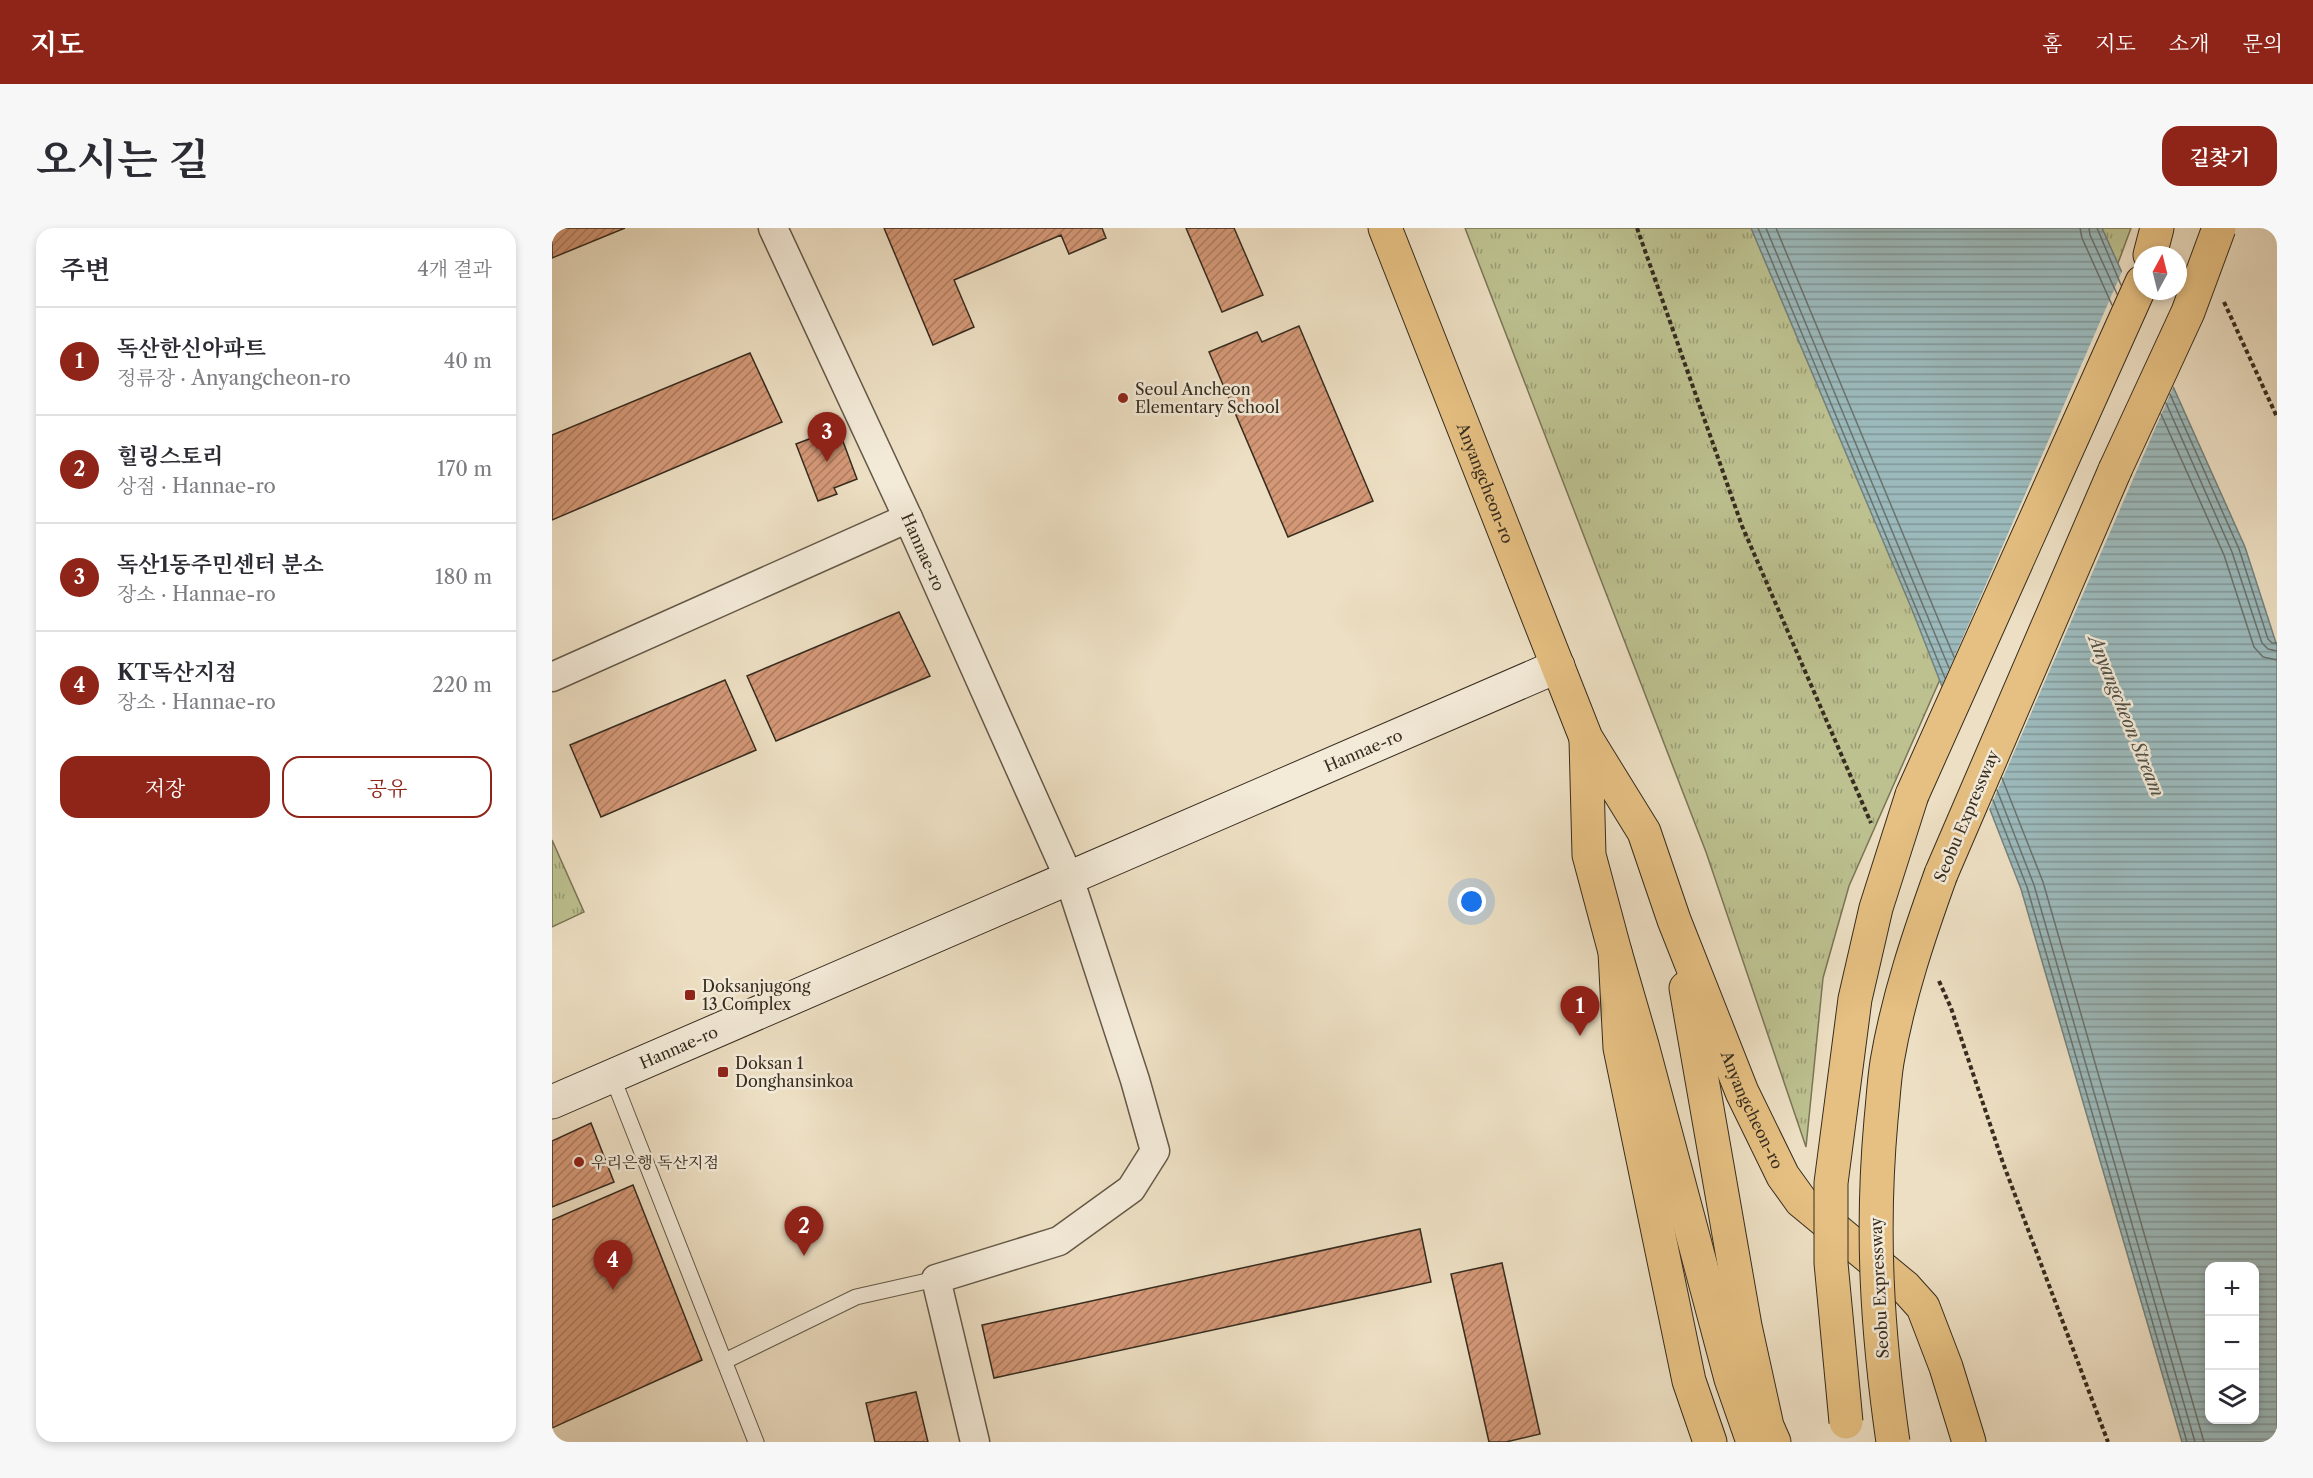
<!DOCTYPE html>
<html lang="ko">
<meta charset="utf-8">
<style>
body{margin:0;font-family:"Libre Caslon Text","Noto Serif KR",serif;background:#f7f7f7;color:#2b2b33}
.controls{position:absolute;right:18px;bottom:18px;display:grid;overflow:hidden;border-radius:12px;box-shadow:0 3px 9px #0003}
.controls button{width:54px;height:54px;display:grid;place-items:center;padding:0;border:0;border-bottom:2px solid #e1e1e2;background:#fff;color:#2b2b33;font:30px sans-serif}
.compass{position:absolute;left:1581px;top:18px;width:54px;height:54px;border-radius:50%;background:#fff;box-shadow:0 3px 9px #0003;rotate:7deg}
.you{position:absolute;left:920px;top:674px;width:21px;height:21px;margin:-15px;border:4px solid #fff;border-radius:50%;background:#1a73e8;box-shadow:0 0 0 9px #1a73e833}
.badge{display:grid;place-items:center;width:39px;height:39px;border-radius:50%;background:#8f2418;color:#fff;font-size:20px;font-weight:700}
.pin{position:absolute;translate:-50% -50px;filter:drop-shadow(0 2px 3px #0008)}
.pin::after{content:'';position:absolute;top:32px;width:21px;height:18px;background:inherit;clip-path:polygon(0 0,100% 0,50% 100%)}
.list{margin:0;padding:0;list-style:none}
h2{display:flex;justify-content:space-between;align-items:center;height:78px;margin:0;padding:0 24px;font-size:26px}
h2 small{font-size:20px;font-weight:400;color:#7c7c81}
.list li{display:grid;grid-template-columns:39px 1fr auto;gap:18px;align-items:center;box-sizing:border-box;height:108px;padding:0 24px;border-top:2px solid #e1e1e2}
.list b{display:block;font-size:22px;white-space:nowrap}
.list p{margin:0;font-size:20px;white-space:nowrap;color:#7c7c81}
.list em{font-size:20px;font-style:normal;color:#7c7c81}
.actions{display:flex;gap:12px;padding:18px 24px}
.actions a{flex:1;padding:14px 0;border:2px solid #8f2418;border-radius:18px;text-align:center;font-size:21px;color:#8f2418}
.actions .main{background:#8f2418;color:#fff}
.icon{flex:none;width:33px;height:33px;fill:none;stroke:currentColor;stroke-width:2;stroke-linecap:round;stroke-linejoin:round}
.map{position:relative;flex:none;width:1725px;height:1214px;overflow:hidden;border-radius:18px}
header{display:flex;align-items:center;gap:36px;box-sizing:border-box;height:84px;padding:0 30px;background:#8f2418;color:#fff}
header strong{font-size:28px}
nav{display:flex;gap:33px;margin-inline-start:auto;font-size:21px}
.intro{display:flex;align-items:center;justify-content:space-between;box-sizing:border-box;height:144px;padding:0 36px}
h1{margin:0;font-size:42px}
.button{padding:15px 27px;border-radius:18px;background:#8f2418;color:#fff;font-size:21px;font-weight:700}
main{display:flex;gap:36px;padding:0 36px}
aside{flex:1;background:#fff;border-radius:18px;box-shadow:0 3px 9px #0003}
.map>svg:first-child{display:block}
</style>
<header>
<strong>지도</strong>
<nav><a>홈</a><a>지도</a><a>소개</a><a>문의</a></nav>
</header>
<div class="intro"><h1>오시는 길</h1><a class="button">길찾기</a></div>
<main>
<aside>
<h2>주변<small>4개 결과</small></h2>
<ul class="list">
<li><span class="badge">1</span><div><b>독산한신아파트</b><p>정류장 · Anyangcheon-ro</p></div><em>40 m</em></li>
<li><span class="badge">2</span><div><b>힐링스토리</b><p>상점 · Hannae-ro</p></div><em>170 m</em></li>
<li><span class="badge">3</span><div><b>독산1동주민센터 분소</b><p>장소 · Hannae-ro</p></div><em>180 m</em></li>
<li><span class="badge">4</span><div><b>KT독산지점</b><p>장소 · Hannae-ro</p></div><em>220 m</em></li>
</ul>
<div class="actions"><a class="main">저장</a><a>공유</a></div>
</aside>
<div class="map">
<svg width="1725" height="1214" viewBox="0 0 1725 1214">
<defs>
<pattern id="park-tufts" width="24" height="20" patternUnits="userSpaceOnUse" patternTransform="scale(1.5)"><rect width="24" height="20" fill="#bdc190"/><path d="M3 7l-1-3M5 7V3M7 7l1-3M15 17l-1-3M17 17v-4M19 17l1-3" fill="none" stroke="#9a9d75"/></pattern>
<pattern id="water-rules" width="6" height="5" patternUnits="userSpaceOnUse" patternTransform="scale(1.5)"><rect width="6" height="5" fill="#9cbabc"/><path d="M0 2.5h6" fill="none" stroke="#809798"/></pattern>
<pattern id="building-hatch" width="6" height="6" patternUnits="userSpaceOnUse" patternTransform="scale(1.5)"><rect width="6" height="6" fill="#d49877"/><path d="M-1 1l2-2M0 6l6-6M5 7l2-2" fill="none" stroke="#ad7c61"/></pattern>
</defs>
<rect width="100%" height="100%" fill="#eddfc3"/>
<filter id="stains"><feTurbulence type="fractalNoise" baseFrequency=".00333" numOctaves="4"/><feColorMatrix values="0 0 0 0 .2 0 0 0 0 .09 0 0 0 0 .02 0 0 0 .5 -.17"/></filter>
<radialGradient id="worn" r=".72"><stop offset=".6" stop-color="#630" stop-opacity="0"/><stop offset="1" stop-color="#630" stop-opacity=".3"/></radialGradient>
<path fill="url(#park-tufts)" stroke="#7a7658" stroke-width="1.5" d="M913,0h666l-41,111 -241,547 -26,92 -17,169 -100,-295z
M0,612l32,72 -32,15z"/>
<path fill="url(#water-rules)" stroke="#73817d" stroke-width="1.5" fill-rule="evenodd" d="M1199,0h351l143,319 32,99v796h-95l-161,-553 -108,-277zM1658,1038h44v154h-44z"/>
<path fill="#eddfc3" d="M1571,41l52,114 -187,429 -48,-122z"/>
<g fill="none" stroke-linecap="round" stroke-linejoin="round">
<path stroke="#69736e" stroke-width="1.5" d="M1206,0l187,450
M1214,0l183,440
M1224,0l178,429
M1528,0l2,10 30,67
M1537,0l1,7 27,59
M1545,0l24,57
M1618,166l69,155 29,90 4,4h5
M1614,175l66,149 30,91 6,6 9,2
M1609,186l63,141 30,92 9,10 14,3
M1450,550l41,104 161,560
M1445,562l37,95 161,557
M1441,572l34,87 160,555"/>
</g>
<path fill="url(#building-hatch)" stroke="#362c1f" stroke-width="1.5" d="M0,0h73l-73,30z
M332,0h218l4,10 -37,16 -8,-19 -107,45 20,47 -41,18z
M634,0h48l29,67 -41,17z
M747,98l74,175 -85,36 -79,-185 48,-20 5,10z
M198,125l32,69 -230,98v-85z
M286,200l19,51 -23,9 3,6 -19,7 -22,-57z
M347,384l31,64 -154,65 -29,-65z
M173,452l31,70 -155,67 -31,-72z
M39,895l23,59 -62,25v-66z
M81,957l69,175 -150,68v-208z
M868,1001l11,53 -437,96 -12,-53z
M950,1035l38,171 -34,8h-17l-38,-168z
M364,1164l12,50h-53l-9,-39z"/>
<g fill="none" stroke-linecap="round" stroke-linejoin="round">
<g stroke="#645948" stroke-width="17">
<path id="lane" d="M60,848l144,366
M173,1133l131,-64 80,-18"/>
</g>
<g stroke="#645948" stroke-width="31">
<g id="street">
<path id="s1" d="M221,0l135,290 161,360 66,202 20,71 -24,38 -72,52 -123,38 39,163"/>
<path d="M0,449l356,-159"/>
</g>
</g>
<g stroke="#362c1f" stroke-width="35">
<g id="secondary">
<path id="s2" d="M0,874l1006,-436"/>
</g>
</g>
<g stroke="#362c1f" stroke-width="35">
<g id="primary">
<path id="s3" d="M833,0l201,510 58,94 30,88 68,172 41,84 18,25 104,86 18,20 23,60 23,75"/>
<path d="M1034,512l3,115 26,97 5,96 69,333 21,61"/>
<path d="M1134,760l59,338 22,100 7,16"/>
</g>
</g>
<g stroke="#362c1f" stroke-width="35">
<path id="highway" d="M1598,27l7,-27
M1360,567l230,-513
M1389,646l174,-404
M1063,724l27,93 89,334 22,63"/>
</g>
<path stroke="#362c1f" stroke-width="4" stroke-dasharray="4.5 3" stroke-linecap="butt" d="M1085,0l105,298 129,297
M1672,74l53,115
M1387,753l12,27 52,155 105,279"/>
<use href="#lane" stroke="#f3ead8" stroke-width="15"/>
<use href="#street" stroke="#f3ead8" stroke-width="28"/>
<use href="#secondary" stroke="#f3ead8" stroke-width="33"/>
<use href="#primary" stroke="#e6c082" stroke-width="33"/>
<use href="#highway" stroke="#e6c082" stroke-width="33"/>
<g stroke="#362c1f" stroke-width="35" stroke-linecap="butt">
<path id="highway-bridge" d="M1563,242l73,-158 31,-84
M1294,1194l-15,-159v-80l24,-184 21,-91 36,-113
M1341,1214c-16,-111 -22,-210 -12,-322 2,-19 3,-39 6,-58 11,-65 32,-127 54,-188"/>
</g>
<use href="#highway-bridge" stroke="#e6c082" stroke-width="33"/>
</g>
<g fill="#8f2418" stroke="#f3ead8" stroke-width="2">
<circle cx="571" cy="170" r="6"/>
<rect x="132" y="761" width="12" height="12" rx="3"/>
<rect x="165" y="838" width="12" height="12" rx="3"/>
<circle cx="27" cy="934" r="6"/>
</g>
<g text-anchor="middle" dominant-baseline="central" stroke-width="5" stroke-linejoin="round" paint-order="stroke">
<g font-size="16" fill="#362c1f" stroke="#f3ead8" text-anchor="start">
<text x="583" y="161">Seoul Ancheon<tspan x="583" dy="18">Elementary School</tspan></text>
<text x="150" y="758">Doksanjugong<tspan x="150" dy="18">13 Complex</tspan></text>
<text x="183" y="835">Doksan 1<tspan x="183" dy="18">Donghansinkoa</tspan></text>
<text x="39" y="934">우리은행 독산지점</text>
</g>
<g font-size="16" fill="#362c1f" stroke="#f3ead8">
<text stroke="none"><textPath href="#s3" startOffset="274">Anyangcheon-ro</textPath></text>
<text stroke="none"><textPath href="#s1" startOffset="357">Hannae-ro</textPath></text>
<text stroke="none"><textPath href="#s2" startOffset="884">Hannae-ro</textPath></text>
<text transform="translate(1414 588) rotate(-67)">Seobu Expressway</text>
<text stroke="none"><textPath href="#s2" startOffset="138">Hannae-ro</textPath></text>
<text stroke="none"><textPath href="#s3" startOffset="957">Anyangcheon-ro</textPath></text>
<text transform="translate(1327 1060) rotate(-93)">Seobu Expressway</text>
</g>
<g font-size="18" font-style="italic" fill="#505046" stroke="#f3ead8">
<text transform="translate(1574 488) rotate(68)">Anyangcheon Stream</text>
</g>
</g>
<rect width="100%" height="100%" filter="url(#stains)"/>
<rect width="100%" height="100%" fill="url(#worn)"/>
</svg>
<div class="controls">
<button>+</button>
<button>−</button>
<button><svg class="icon" aria-label="layers" viewBox="0 0 24 24"><path d="M12 4l9 5-9 5-9-5zM3 14l9 5 9-5"/></svg></button>
</div>
<svg class="compass" viewBox="-18 -18 36 36"><path d="M0-13l5 13h-10z" fill="#e53935"/><path d="M0 13l5-13h-10z" fill="#7c7c81"/></svg>
<div class="you"></div>
<div class="pin badge" style="left:1028px;top:808px">1</div>
<div class="pin badge" style="left:252px;top:1028px">2</div>
<div class="pin badge" style="left:275px;top:234px">3</div>
<div class="pin badge" style="left:61px;top:1062px">4</div>
</div>
</main>
